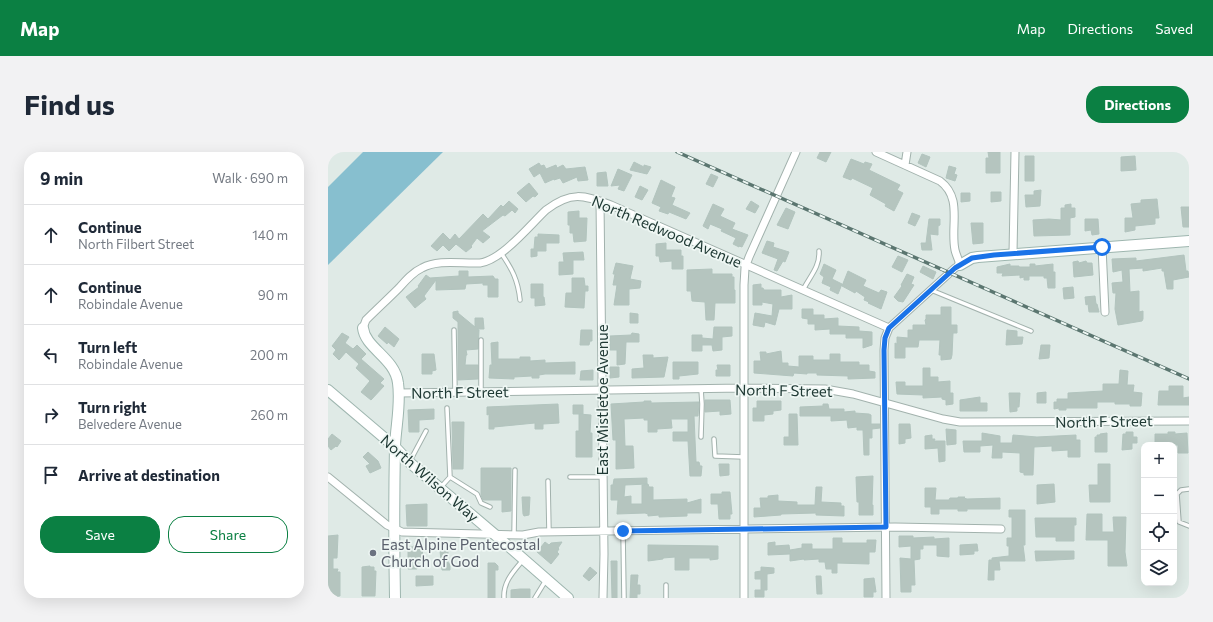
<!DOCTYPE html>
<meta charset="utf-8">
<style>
body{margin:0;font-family:Commissioner,sans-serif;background:#f2f2f3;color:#1f2937}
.controls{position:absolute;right:12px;bottom:12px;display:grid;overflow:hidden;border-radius:8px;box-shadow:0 4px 16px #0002}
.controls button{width:36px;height:36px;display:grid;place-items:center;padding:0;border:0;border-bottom:1px solid #e0e1e3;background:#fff;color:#1f2937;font:20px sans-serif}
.stop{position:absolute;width:12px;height:12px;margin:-9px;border:3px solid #1a73e8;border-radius:50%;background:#fff}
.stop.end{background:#1a73e8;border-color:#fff;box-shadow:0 1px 4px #0008}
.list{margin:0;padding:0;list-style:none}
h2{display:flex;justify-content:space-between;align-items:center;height:52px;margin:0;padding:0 16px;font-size:17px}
h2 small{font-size:13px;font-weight:400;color:#747a83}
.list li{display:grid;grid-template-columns:26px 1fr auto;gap:12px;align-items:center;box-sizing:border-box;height:60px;padding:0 16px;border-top:1px solid #e0e1e3}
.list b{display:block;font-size:15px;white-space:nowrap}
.list p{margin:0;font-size:13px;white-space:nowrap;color:#747a83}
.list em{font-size:13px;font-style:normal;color:#747a83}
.actions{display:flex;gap:8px;padding:12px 16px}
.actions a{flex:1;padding:9px 0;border:1px solid #0b8043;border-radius:16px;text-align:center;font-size:14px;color:#0b8043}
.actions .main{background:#0b8043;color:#fff}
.icon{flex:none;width:22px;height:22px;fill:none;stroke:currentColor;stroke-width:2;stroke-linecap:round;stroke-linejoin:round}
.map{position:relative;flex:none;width:861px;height:446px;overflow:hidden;border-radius:16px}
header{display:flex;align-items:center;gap:24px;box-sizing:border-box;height:56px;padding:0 20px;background:#0b8043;color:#fff}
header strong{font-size:19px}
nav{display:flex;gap:22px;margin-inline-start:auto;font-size:14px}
.intro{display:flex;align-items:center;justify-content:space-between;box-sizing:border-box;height:96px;padding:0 24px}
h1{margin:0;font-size:28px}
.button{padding:10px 18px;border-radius:16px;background:#0b8043;color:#fff;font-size:14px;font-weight:700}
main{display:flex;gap:24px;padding:0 24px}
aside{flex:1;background:#fff;border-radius:16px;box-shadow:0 4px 16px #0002}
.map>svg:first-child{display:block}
</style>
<header>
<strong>Map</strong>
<nav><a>Map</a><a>Directions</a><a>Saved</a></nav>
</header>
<div class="intro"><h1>Find us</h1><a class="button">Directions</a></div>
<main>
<aside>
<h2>9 min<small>Walk · 690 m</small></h2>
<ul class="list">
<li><svg class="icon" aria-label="ahead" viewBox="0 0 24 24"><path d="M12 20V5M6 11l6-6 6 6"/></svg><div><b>Continue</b><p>North Filbert Street</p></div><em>140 m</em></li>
<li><svg class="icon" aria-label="ahead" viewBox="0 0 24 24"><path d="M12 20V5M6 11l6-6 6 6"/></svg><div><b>Continue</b><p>Robindale Avenue</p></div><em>90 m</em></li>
<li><svg class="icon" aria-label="left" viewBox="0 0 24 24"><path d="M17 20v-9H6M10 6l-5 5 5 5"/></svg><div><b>Turn left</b><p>Robindale Avenue</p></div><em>200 m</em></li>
<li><svg class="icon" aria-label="right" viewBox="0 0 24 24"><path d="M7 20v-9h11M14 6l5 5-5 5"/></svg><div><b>Turn right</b><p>Belvedere Avenue</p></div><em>260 m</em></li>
<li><svg class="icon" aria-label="arrive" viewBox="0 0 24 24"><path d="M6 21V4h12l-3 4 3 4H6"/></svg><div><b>Arrive at destination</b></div></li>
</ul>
<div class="actions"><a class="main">Save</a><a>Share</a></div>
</aside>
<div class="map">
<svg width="861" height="446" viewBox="0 0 861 446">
<rect width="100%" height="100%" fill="#dfeae6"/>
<path fill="#87bfcf" d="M35,0h80l-115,113v-78z"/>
<path fill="#b5c5bf" stroke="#b2c4be" d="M492,0h11l-5,10 -9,-4z
M660,0h12v21h-14v-15h3z
M594,2l8,3 -4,10 -8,-4z
M697,4h9v25h-9z
M807,4l1,14 -15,1v-14z
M523,7l13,5 1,-2 7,2 -3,6 31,15 -3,5 6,3 -9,18 -9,-5 1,-2 -16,-9 3,-7 -21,-10 -1,2 -8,-3z
M306,10l10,5v-2l7,2 -4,7 -17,-4z
M211,11l2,3 3,-1 2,4 10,-4 1,3 6,-3 3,4 19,-2 3,13 -10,1 -1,-4 -14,6 -3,-5 -6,2v-1l-9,4 -5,-10 -6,4 -5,-8z
M621,14l7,2 -2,6 3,1 -2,6 -9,-3z
M290,17l14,6 -8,16 -6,-2 2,-4 -9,1z
M278,20l2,14h-11v-13z
M383,22l7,3 -5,10 -7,-3z
M333,28l14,7 -4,10 4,1 -3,7 18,8 -4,6 -17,-7 -1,2 -9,-3 2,-4 -9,-4z
M201,31l9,11 -3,3 -2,-1 -7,6 -9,-9z
M312,34l8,4 -6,10 -7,-3z
M713,38l-1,16 -14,1 -1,-12h9v-4z
M663,40h10v9l-10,1z
M633,41h9v8l-9,1z
M829,47l2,19h-4v6l-20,2v4l-10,2v-14h8l-2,-14 10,-1v-3z
M181,49l9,8 -3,4 -3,-3 -7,6 -2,-1 -21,16 8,6 -7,6 -6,-5 -6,8 1,1 -6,5 -10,-8 -7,7 -6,-6 -6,6 -6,-5 12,-13 7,7 5,-6 4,5 24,-25 5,5 13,-14 2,2z
M423,49l8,5 -4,7 -9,-4z
M385,52l11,5 -4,7 15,7 -3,6 16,6 -6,12 -3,-1v1l-6,-3 3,-6 -15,-7 1,-2 -12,-5 -2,5 -5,-3z
M743,52v4h4v9l-5,1v17l-36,1 -1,-16 16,-1 12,1v-12h4v-3z
M853,55h8v20h-6z
M458,56l9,4 -7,17 -11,-4z
M251,59v7h8l-1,23 -12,1 -1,-9h-3v-8h-2v-13z
M584,61l8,3 -5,10 -7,-3z
M601,67h11v6l-2,1v9l-8,-1 2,16h-10l-1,-7h5z
M757,67h13l1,15 -7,1 -1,-5 -6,1z
M643,71h12v20l-10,1z
M210,82l21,1v8h-13v8h-9v5l-6,1v-8h3l1,-12h3z
M439,89l7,2 -1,4 16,5 -4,10 -2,-1 -6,10 -3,-1 4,-11 -16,-6z
M338,91v7h15v6h2v13h-11v-8l-12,1 -1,-6h-3v-12z
M255,100l1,8h-11v14l-14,1v-13h5l-1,-9z
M856,103l2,16h2l1,6 -16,3v9h-6l-3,-18h-2v-3l-19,3v-3l-14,1 1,23 9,-1v21l4,-1v8l-1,2 -24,4 -3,-16 1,-16h-3l-1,-10 11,-1 -1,-12 -9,2 -1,-13 24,-1v3z
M570,104l10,4 -6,12 -10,-5z
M750,109l1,2 7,-2 1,2h5l1,12 -19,2 -1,-15z
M288,111l17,3 -3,13 11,2 -1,7 -11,1v16h-15l3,-20h-4l2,-11h-2z
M496,112l12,6 -4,9 10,5 -4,10 -8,-4 1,-3 -9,-4 2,-6 -4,-3z
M682,112v2h9v1h11v-3h5v2l18,-2v8h2v16h-7l-1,-10h-3v-2h-15v4h-5v-3l-4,1v-3l-18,1 1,-3h-6v-6z
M595,114l13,6 -3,7 -13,-7z
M384,117v5h20v3h2v13h1v13h-20l-1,17h-8l-1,-18 -13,-1 -1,-10h-4v-21z
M131,119h9v6l25,-1 2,3h3v18h-10v-12h-5v-2l-17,1 -1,5 -29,1v-10l-12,16 2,3 -11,9 -9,-11 13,-10 -1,-1 8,-11 4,3 29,-2z
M520,119l18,9 -3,6 16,7 2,-3 6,2 -6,17 -13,-6 1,-1 -5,-2 1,-3 -9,-6 -1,2 -13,-7z
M579,122l7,3 -3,7 3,1 -11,17 -5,-1 -4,-4 8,-11 -1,-1z
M244,126h12l1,8h3v5h-3l-1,17 -19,-1 1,-14h6z
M203,132h12v13h1l1,8 -10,1v-8h-4z
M433,132v4h2l1,2h17v7l11,-2v14h-13l-4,16 -10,-3 -1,5 -11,-2 2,-12 17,3 1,-12 -11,-2v3h-9v-20z
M745,135l1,11 -10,1 -1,-11z
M767,144l1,8h1l2,8h-10l-1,-8 -2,1 -1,-8z
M613,155h10v18h6v8h-4l-1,22 -1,4 -10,1v-5h-2l1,-15h-21l-1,7h-13v11h-10v-15l2,1v-7l11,1v-8h5v-5h13l-1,-5 1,-1v-4h15z
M474,157h11v6h11v4l14,-1v8l21,1v4l13,1v13l-9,3v-10h-17v-4h-16v-5l-15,1v-6h-7v-5l-6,-1z
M130,159v2l17,14v-9h8l1,11h-7l2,1 -1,19 -12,1 1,5h-1l-1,10h13v14l-20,1v-58l-5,-4v-6z
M302,161l8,1v9h-8z
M57,175l14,12 -5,8 -6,-5 -1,2 -9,-8z
M386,175h18v9l-10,1v13l-9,1 -1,-6h-10v6h-10v-16h10v3l11,1z
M253,178h11v11h-2l-1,4h-9z
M679,178l10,1v6h6l-1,7 -16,1z
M14,181l7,4 -4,6 8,6 4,-4 9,9 -5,5 23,20 -4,4 4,3 -13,14 -10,-8 9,-11 -14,-13 3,-4 -13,-12 -7,8 -6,-6 3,-4 -4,-4z
M304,181l7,1v8h-13l-1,22 -8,1v-15h-7v-14l21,-1z
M170,190v17h22v-2h10v4l15,-1v3l30,-1v12h-30l-6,1v3h-7v-2l-18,1v2l-25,-1 1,-13h2l-1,-22z
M713,193h9l-1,13 -10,1z
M453,199l1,12h6v3l11,1v-11h14v4h17v-6h10v8h19v3h10v6l6,1v6l-27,1v-3l-31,-1v-2h-10v1l-13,-1 -1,3 -39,-3v-12h7l-1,-9h6v2z
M94,202h12l2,16 -4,1v3h-10z
M315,203h10v3l15,-1 -4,20 -32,1v-9l12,-1z
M345,210h25v12l-19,2v3h-6z
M389,213h13v11h-14v-6h2z
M282,215h9v10l-9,1z
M595,216h7v9h8v5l12,-1v12h3v11l-7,1v-5l-4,-1v-2l-19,1v-3l-26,-1 -1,-12h9v4h18z
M265,218v10h-13l1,-9z
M792,218l8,1 -1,14h7l-1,7 9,1 -1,13h-11v-2h-15v-2h-18v6h-31v2h-7v-2l-5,1v-7h3v-3h11v-6l35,-2v-7h16z
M841,234h14v12l6,-1v8h-31l1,-14h10z
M718,240v11h-9v-10z
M681,241h11l-1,14h-2v4l-7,1z
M652,245v6h7v8h-27v-11z
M377,248h25l1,14 -11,1v-4l-15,1z
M316,249h7v2l48,-1 -1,14h-4l2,46h3l1,4h2l-1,10h-11l-2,-35h-15v-9h15v-13h-17l1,9 -15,1v3h-9v-12h-4v-2l-20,1 1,27h8l1,22 -18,1v-29h-3l-2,-36 33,-2z
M429,249h24v9l-8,1v3l-9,1v6h-11v-13h4z
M230,252l1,19 -16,1v5h-8v-6l-41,4v2h-5v-15l-2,1v-8z
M495,252h5l1,5h15v3l11,-1v2l14,1 2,1v9h9v4l-8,1v9h-3v17h-5l-1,-25h-6v-3l-9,1 -1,-8 -16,1v-5h-31v-9l23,-1z
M245,253h10v9h-10z
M106,257v10l-15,1v12h-10l-1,-22z
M251,262l12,1 -1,18h2v24h-16v-26h3z
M461,262h8l1,31h-14v-8h5z
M124,270h12l-1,47h-10z
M571,272h11l1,14 -6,1v4l-6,1z
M618,277l10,1v14l-9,1z
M798,280h7v5h4v6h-5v6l-10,1 1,-16h3z
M840,280h7v2l12,-1 1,20h-10v-8h-23v-11h13z
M654,281l18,3v7h12l1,-8 24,2 39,-2v5h4v17h-12v-7l-16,1v-5l-18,1 -1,28h-9v-2l-4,-1v-19l-18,-1v6h-10l1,-13 -13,1v6h-16l-1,-11h19z
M779,281v19h-12v-15h2v-2h3v-1z
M4,282l9,7 -4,6 -1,-1 -5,4 -3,-4v-7z
M604,283v4h3l-1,2h11v20l-6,1 -1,-14 -13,1v-13z
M40,300l10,9 3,7 -11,5 -4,-7 4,-2 -7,-7z
M391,312h10v11l-9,1z
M770,312h12v38h-20l-1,-17h9z
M153,316h30v43l-9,1v-12h-19l-2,-5z
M545,324l-1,29h1v10h-14v-13h-2l-1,-25z
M319,326v6l-22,1 -1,12 7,-1v8h11v-19l6,-1 1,3h4v13l34,-1v4l14,-4v14h-14v3l-28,1v-2l-11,1v-2l-3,-1 -28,1 1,-14h-7v-15h2l1,-6z
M726,332l1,18 -18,2v-19z
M488,335h6l-1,15 20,1v3h3v10l-28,-1v-2l-35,1v1l-27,2v-9h7l-1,-10h8v-2l10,-1v6l19,1v3h18z
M597,336h11l-1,12h14l1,-2h8v-1h7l-1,1 3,1 33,-1v11h-33v2h-9v-2h-19v5h-8v-7h-6z
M394,340h8l2,22h-2v5h-11l-1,-15h-7v-10h11z
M194,345h8l-1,18 -5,1 -1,-2z
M99,352v22h-20l-1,-21z
M681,358h16v35h-2l2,16h-26l1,9h-6v10h-6l1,-20h3v-2l17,-2v-10h-2v-8h5v-21h-3z
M759,362h15v18h12l-1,-15h13l-1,35 2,14h-19v-26h-22z
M707,366h41v7h-2v16h-18v-4h-20z
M10,383l-1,23h-4v11h5l-1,3h3v24h-2v2h-10v-62z
M571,384h14v2l21,-1v2l15,-1v19l-12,-1v-11h-14v4h-3v10l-6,1 1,25h-4v7h-10l-1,-34 11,1v-13l-12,1z
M505,386h9v5h25v-3h9l-1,12h-6v12l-32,-1v10h-5v-4h-6l-1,-7h-6v-3l-15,1v-1l-14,2v-7l-22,1v-12l7,-1v4l14,-1 1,7v-2l12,-2v-4h10v5h21z
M217,390l4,3 2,-2 11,-1 -4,6 1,1 -2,3 2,2 -8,10 -14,-12z
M649,392l1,7h-4v3l-14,1v-10z
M320,393l70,1v13l-8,1v-2h-21v12h-14v-13l-12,1v1l-15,2z
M85,394l9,1 1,13h-6v9h-9v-22h5z
M112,399h8v12h2v7h-8z
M707,399h39v8l-38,2z
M283,409h6v37h-5z
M160,411h7l3,3v4h-3v28h-7z
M42,414v1h4v4h2l-1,25h-13v-29z
M262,415l7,6 -8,8 -6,-5z
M433,415l13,1v5l-7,1v16h-3v7h-9v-7h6v-11h-6v-7l6,-1z
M303,423h7l-1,10h3v9h-3v4h-7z
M88,424h17v9l-17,1z
M488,424h5l1,18h-5z
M546,426l2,14h-3v5h-9v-18z
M192,437h10v9h-19v-8z"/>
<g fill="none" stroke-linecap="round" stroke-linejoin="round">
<g stroke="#a2b2ad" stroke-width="5.5">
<path id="lane" d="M173,101c11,16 17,27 19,47
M475,138c7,-14 17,-23 16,-39
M603,138l100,41
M126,178l1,62
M153,188v52
M373,237l1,15 -1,33
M119,256l3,69
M386,287l1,17 29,1
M82,309l16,-30
M242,325h33
M220,329l1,51
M113,335l9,-10 27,17 4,9 9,4
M861,337l-8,1 -4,4 2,28 10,4
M295,379l1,67
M186,383l1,-65
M338,433v13
M176,446c-1,-16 9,-26 19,-38
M207,446l11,-18"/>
</g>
<g stroke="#a2b2ad" stroke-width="9">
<path id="street" d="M548,0l64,29c23,17 10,45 15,69 1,5 4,10 5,15l-5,3 -66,60 -4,10 -1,12 2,248
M577,13l2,-13
M272,49l4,353 -1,44
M774,95l3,65
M685,101l2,-101
M35,176l3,-8c11,-11 22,-21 33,-32 7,-8 14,-16 23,-20 17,-9 39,-4 58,-5 22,-3 50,-38 66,-53 25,-19 37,-15 65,-5l278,123
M71,241l344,-5 82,1 28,5 90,25 17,3 229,-1
M0,325l59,48 15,7 121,3 16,-3 356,-5 106,2
M416,446v-313l1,-17 4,-11 47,-105"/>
</g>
<g stroke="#9eb6af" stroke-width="12">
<path id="secondary" d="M632,113l12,-7 6,-1 211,-16
M35,176c2,20 32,30 35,55 3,21 -2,42 -3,63 -1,51 -1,101 0,152
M0,238l67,57 14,15 104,88 55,48"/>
</g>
<use href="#lane" stroke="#fff" stroke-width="3.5"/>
<use href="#street" stroke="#fff" stroke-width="7"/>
<use href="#secondary" stroke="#fff" stroke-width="10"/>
<g stroke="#5b7670" stroke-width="3.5">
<path id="rail" d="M349,0l512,227"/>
</g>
<use href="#rail" stroke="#eff7f4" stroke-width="2" stroke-dasharray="6" stroke-linecap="butt"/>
</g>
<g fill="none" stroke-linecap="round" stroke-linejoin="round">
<path stroke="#1a73e8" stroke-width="5" d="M295,379l263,-4 -2,-177 1,-12 4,-10 66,-60 17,-10 22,-3 108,-8"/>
</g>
<circle fill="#6b7280" stroke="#eff7f4" stroke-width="1.5" cx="45" cy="401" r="4"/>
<g text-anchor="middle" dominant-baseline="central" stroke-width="3.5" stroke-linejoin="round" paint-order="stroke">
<g font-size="15" fill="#203a35" stroke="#eff7f4">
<text transform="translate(339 79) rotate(23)">North Redwood Avenue</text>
<text transform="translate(456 238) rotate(1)">North F Street</text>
<text transform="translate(132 240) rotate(-1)">North F Street</text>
<text transform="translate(274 248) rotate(-90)">East Mistletoe Avenue</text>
<text transform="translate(776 269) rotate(-1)">North F Street</text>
<text transform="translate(102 326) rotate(41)">North Wilson Way</text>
</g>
<g font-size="15" fill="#5b616d" stroke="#eff7f4" text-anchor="start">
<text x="53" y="392">East Alpine Pentecostal<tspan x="53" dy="17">Church of God</tspan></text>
</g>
</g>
</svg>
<div class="controls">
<button>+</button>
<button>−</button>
<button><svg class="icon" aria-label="locate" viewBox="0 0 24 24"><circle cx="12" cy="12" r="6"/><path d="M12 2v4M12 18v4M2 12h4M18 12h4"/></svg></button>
<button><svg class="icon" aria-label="layers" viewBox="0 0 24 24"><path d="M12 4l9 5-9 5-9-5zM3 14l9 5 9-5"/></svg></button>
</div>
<div class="stop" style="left:774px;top:95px"></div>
<div class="stop end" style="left:295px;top:379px"></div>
</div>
</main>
